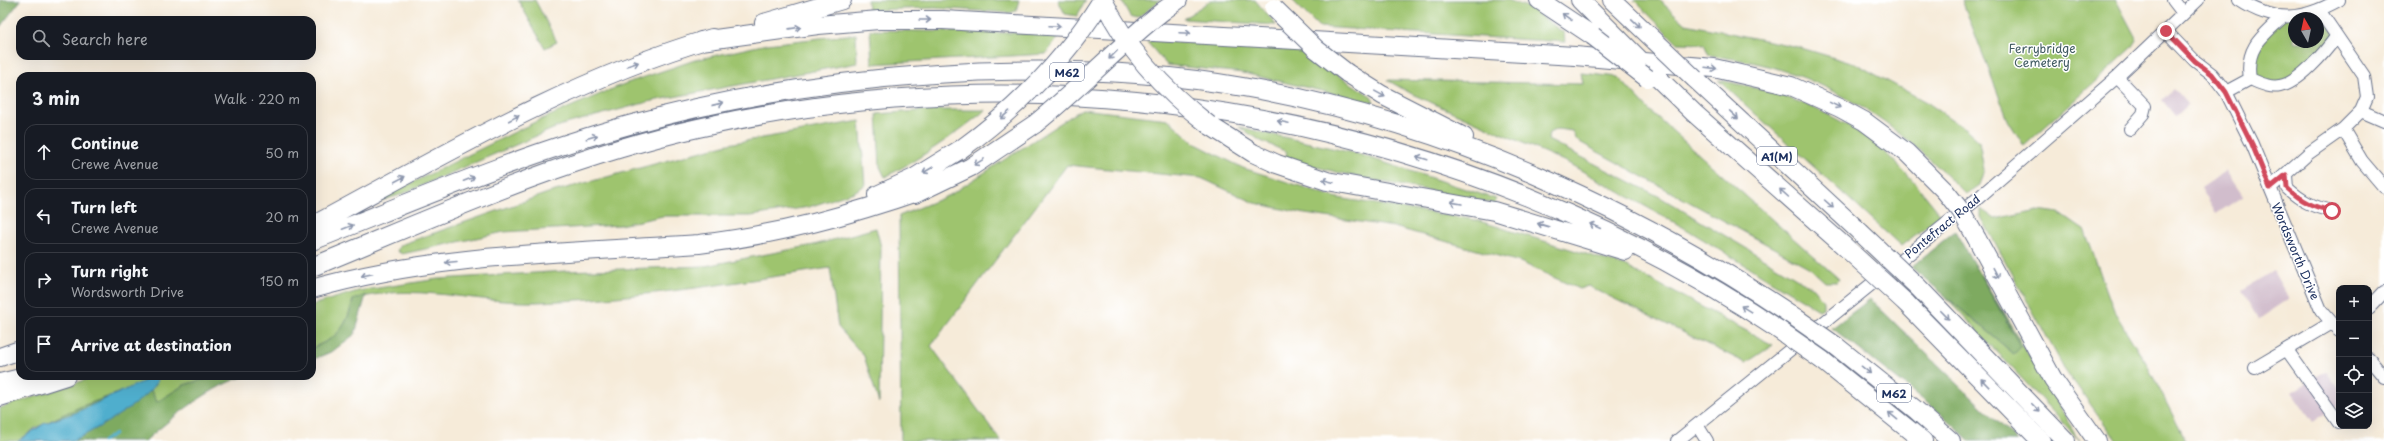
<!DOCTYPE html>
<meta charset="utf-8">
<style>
body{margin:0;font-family:"Playpen Sans",sans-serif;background:#20242c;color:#f1f3f6}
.controls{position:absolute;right:12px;bottom:12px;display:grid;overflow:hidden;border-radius:8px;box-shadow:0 4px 16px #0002}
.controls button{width:36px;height:36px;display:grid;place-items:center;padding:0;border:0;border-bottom:1px solid #363941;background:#171b24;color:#f1f3f6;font:20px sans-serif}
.compass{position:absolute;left:2288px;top:12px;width:36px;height:36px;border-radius:50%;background:#171b24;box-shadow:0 4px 16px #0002;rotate:351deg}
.stop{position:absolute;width:12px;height:12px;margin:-9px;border:3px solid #d1495b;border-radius:50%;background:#fff}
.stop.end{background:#d1495b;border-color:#fff;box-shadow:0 1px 4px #0008}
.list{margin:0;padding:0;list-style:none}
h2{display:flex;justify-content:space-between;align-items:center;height:52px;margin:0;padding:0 16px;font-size:17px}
h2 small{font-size:13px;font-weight:400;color:#9ea1a6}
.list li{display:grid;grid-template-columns:26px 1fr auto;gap:12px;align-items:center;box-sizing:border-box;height:56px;margin:0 8px 8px;padding:0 8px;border:1px solid #363941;border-radius:12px}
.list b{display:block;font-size:15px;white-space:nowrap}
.list p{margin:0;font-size:13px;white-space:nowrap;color:#9ea1a6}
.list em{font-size:13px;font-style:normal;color:#9ea1a6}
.icon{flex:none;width:22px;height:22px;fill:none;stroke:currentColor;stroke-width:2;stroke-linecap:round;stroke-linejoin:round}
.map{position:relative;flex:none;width:2384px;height:441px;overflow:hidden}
.search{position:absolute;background:#171b24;box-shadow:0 4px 16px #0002;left:16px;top:16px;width:300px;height:44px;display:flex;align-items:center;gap:10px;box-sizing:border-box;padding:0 14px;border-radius:12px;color:#9ea1a6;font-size:15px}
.panel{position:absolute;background:#171b24;box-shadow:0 4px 16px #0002;left:16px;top:72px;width:300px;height:308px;border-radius:12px}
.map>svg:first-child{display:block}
</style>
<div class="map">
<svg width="2384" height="441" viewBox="0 0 2384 441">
<rect width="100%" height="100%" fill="#fff"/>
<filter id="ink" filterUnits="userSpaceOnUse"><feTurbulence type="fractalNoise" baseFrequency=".025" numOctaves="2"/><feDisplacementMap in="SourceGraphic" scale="8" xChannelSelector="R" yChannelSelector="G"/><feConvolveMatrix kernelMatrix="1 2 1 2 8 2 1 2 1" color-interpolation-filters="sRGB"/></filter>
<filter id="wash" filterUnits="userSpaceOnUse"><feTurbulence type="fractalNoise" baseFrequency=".012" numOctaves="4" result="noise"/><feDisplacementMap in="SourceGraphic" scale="16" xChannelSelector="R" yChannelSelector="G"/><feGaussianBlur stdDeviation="0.9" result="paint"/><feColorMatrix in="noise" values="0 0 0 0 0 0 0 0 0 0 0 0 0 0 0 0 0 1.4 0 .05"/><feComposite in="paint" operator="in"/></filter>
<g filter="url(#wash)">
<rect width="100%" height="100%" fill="#f6ebd9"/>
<path fill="#d1bdcc" d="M2174,88l14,16 -13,12 -13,-16z
M2226,171l17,25 -27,18 -15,-26z
M2273,271l16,28 -30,20 -17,-29z
M2326,371l13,18v16l-26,17 -21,-30z"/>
<path fill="#9ec46e" stroke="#5c7a66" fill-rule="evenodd" d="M518,0h17l22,42 -12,6z
M867,0h152l-3,11 -6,2 -75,-5 -67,2z
M1058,0h28l-9,16 -12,-2z
M1121,0h39l-22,18 -8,-2z
M1211,0h44l21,25 -93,-6z
M1292,0h216l22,8 34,25 1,9 -246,-15z
M1634,0h25l27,24 112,23 60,18 70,38 39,27 12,11 5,29 -5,15 -13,9c-58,-59 -124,-111 -206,-130 -16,-4 -34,-6 -51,-9l-5,-11 -27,-1z
M1962,0h154l21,40 -5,8 -108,98 -16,-26z
M2319,10l17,27 -55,49 -31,-7v-24l32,-37zM2294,18h24v24h-24z
M870,30l191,4 -15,20 -174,10z
M856,34l1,29 -205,38 -90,24 -162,70 -33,10 168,-83 89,-38 71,-24 72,-16z
M1153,40l145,10 73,46 3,7 -131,-30 -76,-8 -20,-23z
M1581,73l37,4 30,32 191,170 -2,3h-12l-15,-14 -234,-128 -4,-9 -15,-2 -8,4 -1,7 112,57 153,91 10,13v7l-4,2 -133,-81 -120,-67 -154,-68 -25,-14 196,4z
M1718,80c66,12 131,35 179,84 16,15 30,34 44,51l-40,31z
M1082,109l86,10 26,24 49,25 95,30 138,22 149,46 148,79 -27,18 -158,-77 -9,3 -59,-27 -126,-35 -89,-13 -50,-11 -54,-25 -134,-13 -136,181 70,95h-100l-2,-225 51,-21z
M931,110h55c-32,25 -64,48 -101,67l-5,-10 -3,-53z
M860,121l5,64 -11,7 -45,15 -58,9h-88l-43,9 -116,7 -102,22 -5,-3 3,-6 148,-52 180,-49z
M1239,127l119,27 138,45 -1,5c-70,-16 -141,-24 -210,-46l2,-6 -26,-11z
M1981,209l14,10 43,-9 21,3 26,18 29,80 34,56 38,74h-69l-53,-73 -83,-151z
M876,228l5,19 -2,156 -15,-47 -26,-29 -8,-59c-97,15 -195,31 -294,34 -59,2 -126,-21 -183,-2 -7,28 -14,37 -41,48v-43l46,-14 80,-12 128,-8 139,-5 109,-21z
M1981,275l99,166 -134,-144 68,57 7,-8z
M97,376h118l-31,9 -27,17 -10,-19 -65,23 -47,22 -16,13h-19v-33z"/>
<path fill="#7eaa61" stroke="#4c6c60" d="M0,0h21l-21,27z
M1955,231l66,116 -7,7 -103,-87z
M366,295l-11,39 -22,17 -21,9v-12c27,-11 34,-20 41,-48z
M1870,299l147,142h-47l-29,-27 -109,-86z
M215,376h32c-31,6 -78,44 -102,65h-126c37,-29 84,-42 128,-58l10,19 27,-17z"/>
<path fill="#4faecd" stroke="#356e96" d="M155,376l3,2c1,16 -69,56 -84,62 -10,1 -44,1 -56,1l27,-18 30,-10z"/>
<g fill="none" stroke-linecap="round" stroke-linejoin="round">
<path stroke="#4faecd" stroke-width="2.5" d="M103,441l12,-7"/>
</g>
</g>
<g filter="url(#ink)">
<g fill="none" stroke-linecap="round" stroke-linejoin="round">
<g stroke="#687189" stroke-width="14">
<path id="minor" d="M2173,0l10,13
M2239,0c36,24 64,20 100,0
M2282,18c-21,19 -37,31 -32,61 10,4 19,9 30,7 19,-3 45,-34 56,-49
M2166,31l29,30 17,13 14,18 26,52 69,166 18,21
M2117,77l28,29 -2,8 -13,15
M2226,92l24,-13
M2361,111l23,10
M2343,129l19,32 22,26
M2286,175l1,13c14,13 26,19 45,23
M2270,188l39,-35 34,-24 18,-18 6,-14 -3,-21 -45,-66
M2369,308l15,-16
M2287,350l52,73
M2369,359l15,18
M2255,368l76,-45
M1697,425l10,16
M1677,441l300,-242 140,-122 81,-77"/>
</g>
<g stroke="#687189" stroke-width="20">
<path id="highway" d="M1539,0l54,36
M1580,0l38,38
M1612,0l43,41
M1163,11l15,-11
M764,23l78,-23
M701,41l117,-16 61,-5h64l632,36 139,12 77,18 49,22 24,13 43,32 38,38
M1347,73l35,22 82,42
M1658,78l36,35 150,133
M1695,79l165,153
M1209,125l44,28 24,11 50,17 167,30 131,40
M915,194l56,-27 64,-43
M877,195l37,-17 47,-29
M312,226c130,-70 258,-146 400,-188
M1977,239l76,140 44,62
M312,241c104,-41 208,-86 317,-116 187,-52 422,-71 614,-38 197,34 388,119 553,231
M312,267c127,-52 251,-109 386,-139 369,-83 766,-10 1081,202
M1918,287l148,154
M312,289c125,-36 258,-36 387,-45 79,-9 151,-29 226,-55
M1906,303l135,138
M1836,346l80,64 35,31
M0,357l20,-7
M1822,360l101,81
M0,383l29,-7
M0,397l66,-21"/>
</g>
<use href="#minor" stroke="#fff" stroke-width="12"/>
<use href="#highway" stroke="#fff" stroke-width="18"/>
<g stroke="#687189" stroke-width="20" stroke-linecap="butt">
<path id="highway-bridge" d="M1103,0c24,50 62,91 106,125
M1274,8l42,41 31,24
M1593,36l54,42
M1618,38l21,21
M1655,41l40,38
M1035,124c45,-36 83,-78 128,-113
M961,149c57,-41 104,-89 141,-149
M1945,191l16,20 16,28
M1860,232l58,55
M1844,246l62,57
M1796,318l40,28
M1779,330l43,30"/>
</g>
<use href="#highway-bridge" stroke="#fff" stroke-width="18"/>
</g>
<defs><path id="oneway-shaft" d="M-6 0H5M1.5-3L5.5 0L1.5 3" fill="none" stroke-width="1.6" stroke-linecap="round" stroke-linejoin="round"/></defs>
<g stroke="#8d97ae">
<use href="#oneway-shaft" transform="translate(1567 17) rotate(-144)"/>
<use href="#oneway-shaft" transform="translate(925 20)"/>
<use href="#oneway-shaft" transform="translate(1636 23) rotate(44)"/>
<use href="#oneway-shaft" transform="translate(1055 26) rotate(3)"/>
<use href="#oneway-shaft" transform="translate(795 28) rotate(-8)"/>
<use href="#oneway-shaft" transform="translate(1185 33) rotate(3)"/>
<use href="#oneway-shaft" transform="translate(1113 55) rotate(135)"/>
<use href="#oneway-shaft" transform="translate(633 64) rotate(-19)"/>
<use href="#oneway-shaft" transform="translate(1711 68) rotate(7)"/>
<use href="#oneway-shaft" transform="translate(1380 94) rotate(29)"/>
<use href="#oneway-shaft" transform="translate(718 104) rotate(-13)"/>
<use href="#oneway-shaft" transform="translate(1835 105) rotate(26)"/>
<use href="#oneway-shaft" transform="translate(1005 115) rotate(139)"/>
<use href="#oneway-shaft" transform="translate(1734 115) rotate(43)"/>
<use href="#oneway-shaft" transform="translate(514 118) rotate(-28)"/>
<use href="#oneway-shaft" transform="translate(1283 122) rotate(-168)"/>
<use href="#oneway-shaft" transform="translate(592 137) rotate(-18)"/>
<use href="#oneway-shaft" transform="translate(1422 158) rotate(-163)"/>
<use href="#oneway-shaft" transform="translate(979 162) rotate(149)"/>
<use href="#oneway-shaft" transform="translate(928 170) rotate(150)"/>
<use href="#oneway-shaft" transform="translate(400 179) rotate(-28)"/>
<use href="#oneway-shaft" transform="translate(469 179) rotate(-21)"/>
<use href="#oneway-shaft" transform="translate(1328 181) rotate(-166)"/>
<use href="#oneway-shaft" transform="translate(1784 193) rotate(-138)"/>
<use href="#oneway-shaft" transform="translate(1456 203) rotate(-170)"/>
<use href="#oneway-shaft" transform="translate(1829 204) rotate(42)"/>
<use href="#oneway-shaft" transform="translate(1543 225) rotate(-164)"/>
<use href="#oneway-shaft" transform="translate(1595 226) rotate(-155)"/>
<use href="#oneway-shaft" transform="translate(348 227) rotate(-21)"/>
<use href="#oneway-shaft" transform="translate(451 262) rotate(175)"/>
<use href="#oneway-shaft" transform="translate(1996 273) rotate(62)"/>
<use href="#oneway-shaft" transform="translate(367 275) rotate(168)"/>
<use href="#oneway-shaft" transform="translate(1746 309) rotate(-148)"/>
<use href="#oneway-shaft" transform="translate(1945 315) rotate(46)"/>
<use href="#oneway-shaft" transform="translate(1866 370) rotate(39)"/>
<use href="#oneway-shaft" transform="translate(1985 383) rotate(-134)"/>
<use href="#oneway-shaft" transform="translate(2036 408) rotate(46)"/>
<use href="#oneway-shaft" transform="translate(1893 416) rotate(-141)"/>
</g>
</g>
<g fill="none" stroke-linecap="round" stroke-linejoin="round" filter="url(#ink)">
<path stroke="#d1495b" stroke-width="5" d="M2166,31l29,30 17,13 14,18 26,52 18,44 16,-13 1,13c14,13 26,19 45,23"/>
</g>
<g text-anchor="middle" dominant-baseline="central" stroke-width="3" stroke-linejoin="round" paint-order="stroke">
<g fill="#fff" stroke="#5f6d8e" stroke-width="1">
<rect x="1050" y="63" width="34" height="18" rx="3"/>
<rect x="1757" y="147" width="40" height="18" rx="3"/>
<rect x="1877" y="384" width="34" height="18" rx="3"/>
</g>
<g font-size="11" font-weight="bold" fill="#1b2f5e">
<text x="1067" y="72">M62</text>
<text x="1777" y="156">A1(M)</text>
<text x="1894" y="393">M62</text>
</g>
<g font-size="12" fill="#425c63" stroke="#fff">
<text x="2042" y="48">Ferrybridge<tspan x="2042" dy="14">Cemetery</tspan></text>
</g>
<g font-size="12" fill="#1b2f5e" stroke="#fff">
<text transform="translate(1942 226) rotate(-39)">Pontefract Road</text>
<text transform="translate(2296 251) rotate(67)">Wordsworth Drive</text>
</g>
</g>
</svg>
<div class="controls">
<button>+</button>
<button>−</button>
<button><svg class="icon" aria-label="locate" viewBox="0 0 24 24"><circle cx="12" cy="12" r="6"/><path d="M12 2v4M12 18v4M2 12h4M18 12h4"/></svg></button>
<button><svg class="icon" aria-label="layers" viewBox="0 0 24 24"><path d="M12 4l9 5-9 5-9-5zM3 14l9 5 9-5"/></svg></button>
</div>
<svg class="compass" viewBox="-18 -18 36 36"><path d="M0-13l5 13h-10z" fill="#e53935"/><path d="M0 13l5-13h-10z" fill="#9ea1a6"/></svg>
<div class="stop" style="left:2332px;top:211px"></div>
<div class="stop end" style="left:2166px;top:31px"></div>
<div class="search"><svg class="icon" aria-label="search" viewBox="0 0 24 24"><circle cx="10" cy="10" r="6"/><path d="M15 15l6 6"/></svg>Search here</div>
<section class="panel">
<h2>3 min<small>Walk · 220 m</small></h2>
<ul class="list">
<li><svg class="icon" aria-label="ahead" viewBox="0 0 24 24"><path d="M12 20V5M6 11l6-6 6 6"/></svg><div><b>Continue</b><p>Crewe Avenue</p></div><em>50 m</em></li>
<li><svg class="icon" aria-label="left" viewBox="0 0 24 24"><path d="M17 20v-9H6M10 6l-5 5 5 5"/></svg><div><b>Turn left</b><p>Crewe Avenue</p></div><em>20 m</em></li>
<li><svg class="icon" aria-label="right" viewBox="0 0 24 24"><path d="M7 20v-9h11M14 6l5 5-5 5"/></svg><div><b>Turn right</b><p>Wordsworth Drive</p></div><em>150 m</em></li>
<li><svg class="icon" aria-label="arrive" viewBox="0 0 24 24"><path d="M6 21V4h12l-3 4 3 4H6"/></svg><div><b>Arrive at destination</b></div></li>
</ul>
</section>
</div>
